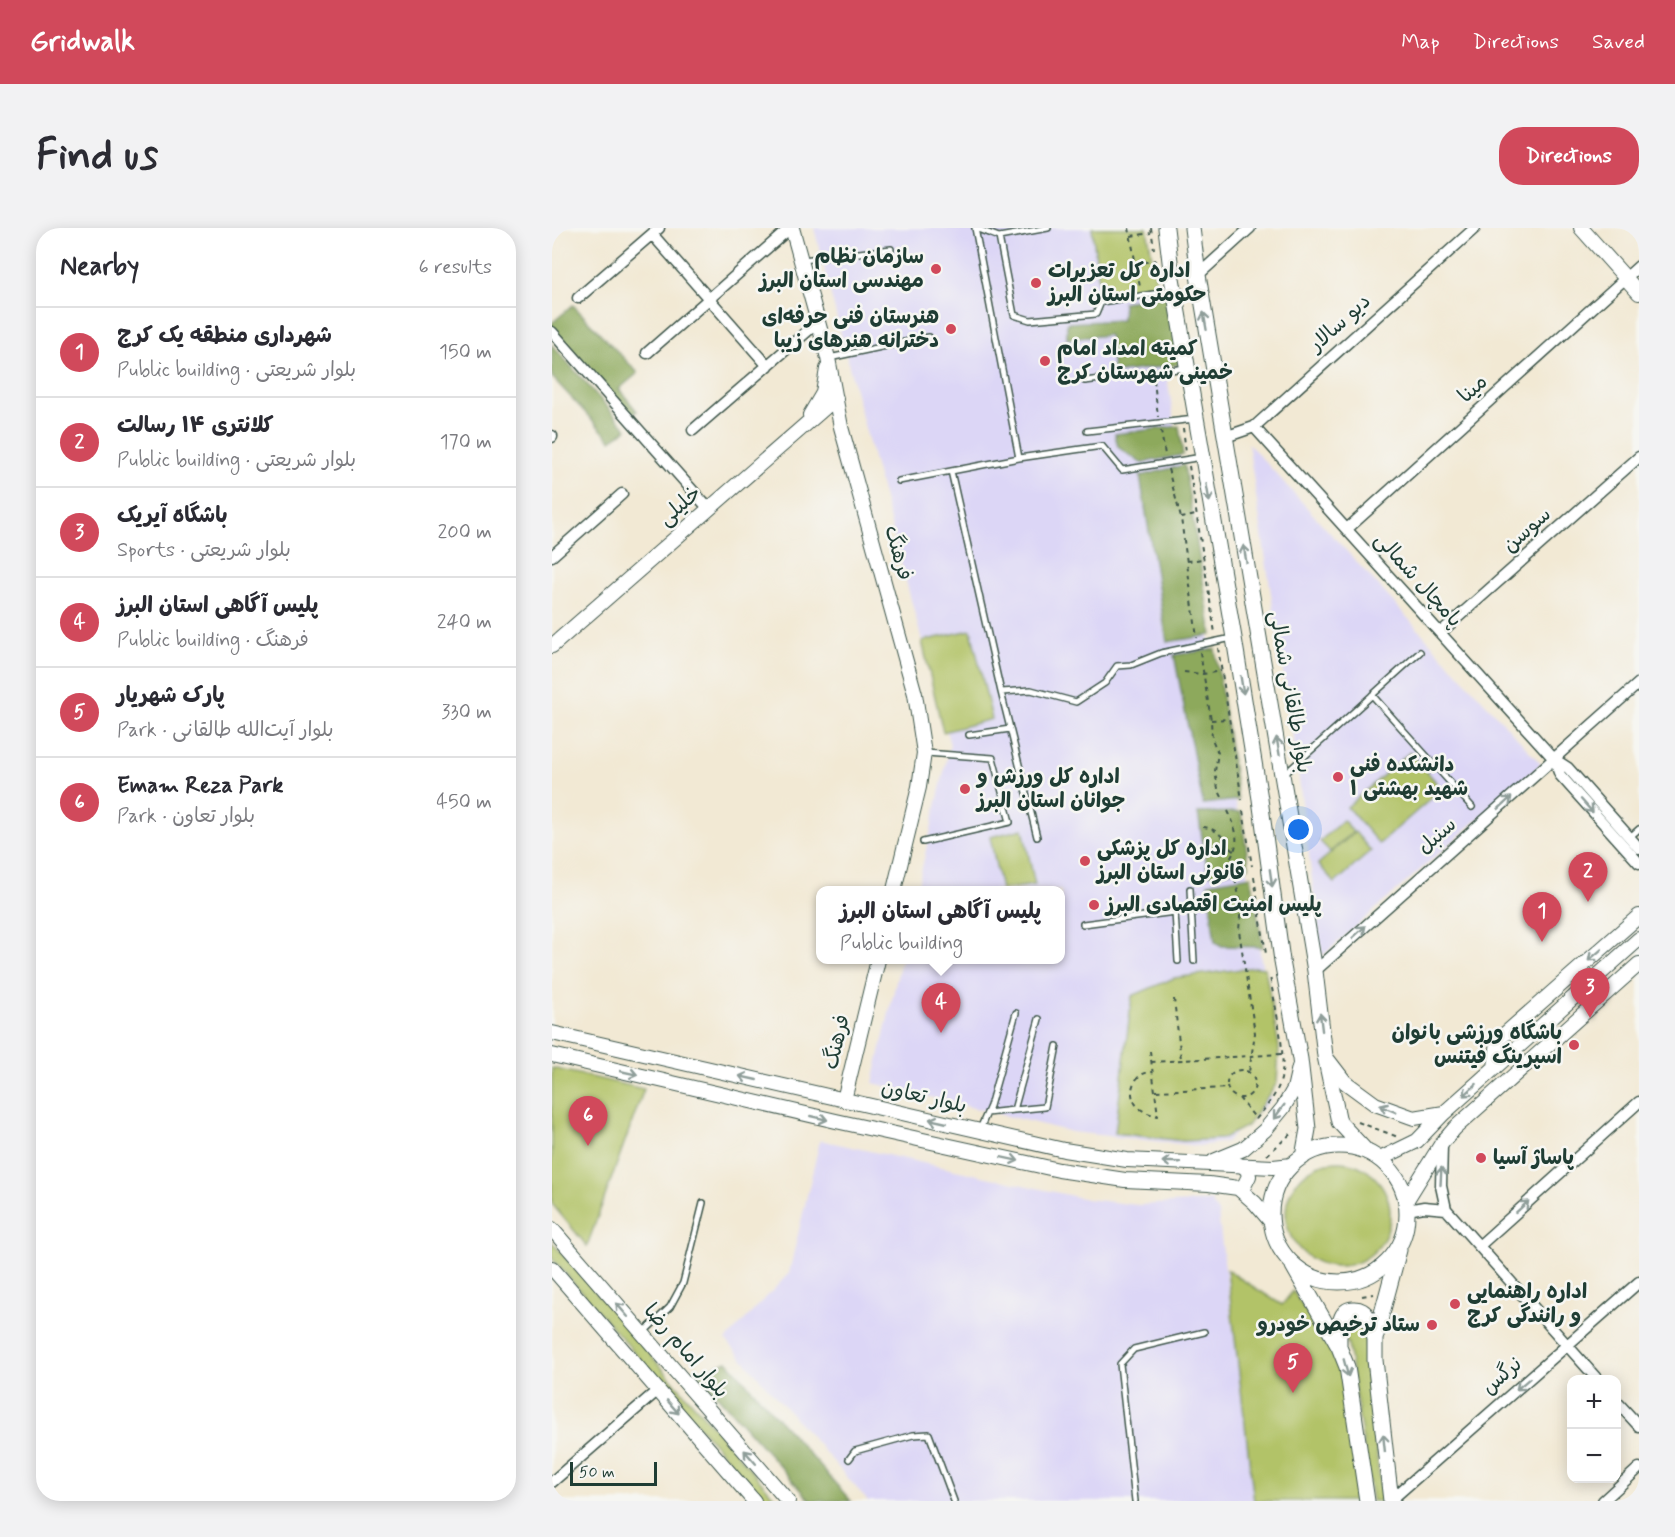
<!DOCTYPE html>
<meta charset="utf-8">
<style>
body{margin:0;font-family:Mynerve,"Playpen Sans Arabic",sans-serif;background:#f2f2f3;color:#2b2b33}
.controls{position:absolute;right:18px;bottom:18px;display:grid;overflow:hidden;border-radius:12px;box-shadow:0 3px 15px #0003}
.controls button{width:54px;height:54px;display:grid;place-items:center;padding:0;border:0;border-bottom:2px solid #e1e1e2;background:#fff;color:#2b2b33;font:30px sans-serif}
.scale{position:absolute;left:18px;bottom:15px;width:87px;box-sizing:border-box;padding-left:6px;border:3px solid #1f3d34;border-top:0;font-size:16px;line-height:21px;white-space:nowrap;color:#1f3d34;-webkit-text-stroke:4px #f6f6f2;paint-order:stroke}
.you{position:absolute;left:747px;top:602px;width:21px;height:21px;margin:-15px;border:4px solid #fff;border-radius:50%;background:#1a73e8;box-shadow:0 0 0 9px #1a73e833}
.badge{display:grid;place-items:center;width:39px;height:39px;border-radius:50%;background:#d1495b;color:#fff;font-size:20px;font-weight:700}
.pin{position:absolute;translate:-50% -50px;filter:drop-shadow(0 2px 3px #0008)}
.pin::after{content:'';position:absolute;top:32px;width:21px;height:18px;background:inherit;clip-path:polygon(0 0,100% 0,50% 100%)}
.popup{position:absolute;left:264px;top:658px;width:249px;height:78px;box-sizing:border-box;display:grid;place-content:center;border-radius:12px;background:#fff;filter:drop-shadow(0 2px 4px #0005);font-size:20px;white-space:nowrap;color:#7c7c81}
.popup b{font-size:22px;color:#2b2b33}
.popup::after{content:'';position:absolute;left:50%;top:100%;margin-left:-12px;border:12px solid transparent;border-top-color:#fff}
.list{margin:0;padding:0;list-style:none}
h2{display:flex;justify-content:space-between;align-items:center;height:78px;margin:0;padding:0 24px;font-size:26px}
h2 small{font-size:20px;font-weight:400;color:#7c7c81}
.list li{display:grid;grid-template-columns:39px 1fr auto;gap:18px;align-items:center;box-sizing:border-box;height:90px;padding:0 24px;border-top:2px solid #e1e1e2}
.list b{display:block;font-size:22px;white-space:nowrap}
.list p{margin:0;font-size:20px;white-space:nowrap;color:#7c7c81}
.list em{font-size:20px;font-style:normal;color:#7c7c81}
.map{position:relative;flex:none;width:1087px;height:1273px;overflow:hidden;border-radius:24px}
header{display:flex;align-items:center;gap:36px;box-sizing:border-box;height:84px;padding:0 30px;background:#d1495b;color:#fff}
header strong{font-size:28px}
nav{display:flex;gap:33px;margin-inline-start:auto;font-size:21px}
.intro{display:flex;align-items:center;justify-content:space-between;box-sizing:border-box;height:144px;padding:0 36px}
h1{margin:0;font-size:42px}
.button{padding:15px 27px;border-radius:24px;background:#d1495b;color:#fff;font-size:21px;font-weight:700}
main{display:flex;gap:36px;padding:0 36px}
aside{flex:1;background:#fff;border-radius:24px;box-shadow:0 3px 15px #0003}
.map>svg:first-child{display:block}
</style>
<header>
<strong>Gridwalk</strong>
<nav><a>Map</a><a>Directions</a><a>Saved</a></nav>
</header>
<div class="intro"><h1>Find us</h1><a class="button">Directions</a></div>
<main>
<aside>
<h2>Nearby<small>6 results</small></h2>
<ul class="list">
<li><span class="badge">1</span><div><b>شهرداری منطقه یک کرج</b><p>Public building · بلوار شریعتی</p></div><em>150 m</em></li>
<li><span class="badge">2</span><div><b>کلانتری ۱۴ رسالت</b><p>Public building · بلوار شریعتی</p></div><em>170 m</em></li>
<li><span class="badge">3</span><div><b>باشگاه آیریک</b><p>Sports · بلوار شریعتی</p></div><em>200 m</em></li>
<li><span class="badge">4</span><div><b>پلیس آگاهی استان البرز</b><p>Public building · فرهنگ</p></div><em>240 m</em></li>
<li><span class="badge">5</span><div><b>پارک شهریار</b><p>Park · بلوار آیت‌الله طالقانی</p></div><em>330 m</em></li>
<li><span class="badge">6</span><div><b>Emam Reza Park</b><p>Park · بلوار تعاون</p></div><em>450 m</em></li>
</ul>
</aside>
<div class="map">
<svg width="1087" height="1273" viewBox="0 0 1087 1273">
<rect width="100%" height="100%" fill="#f6f6f2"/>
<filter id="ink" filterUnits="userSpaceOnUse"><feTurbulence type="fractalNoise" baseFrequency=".0167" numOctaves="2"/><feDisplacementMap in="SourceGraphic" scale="12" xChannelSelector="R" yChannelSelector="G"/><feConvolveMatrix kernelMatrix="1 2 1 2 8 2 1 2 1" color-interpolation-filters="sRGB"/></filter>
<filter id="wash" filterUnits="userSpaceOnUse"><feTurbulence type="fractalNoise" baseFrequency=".008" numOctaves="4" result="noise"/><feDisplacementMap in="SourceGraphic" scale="24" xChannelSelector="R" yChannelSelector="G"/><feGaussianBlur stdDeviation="1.35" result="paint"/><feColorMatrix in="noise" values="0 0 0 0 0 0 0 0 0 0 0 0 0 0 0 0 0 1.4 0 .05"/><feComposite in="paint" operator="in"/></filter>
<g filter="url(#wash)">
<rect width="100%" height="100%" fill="#f2e9d4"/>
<path fill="#dcd6f6" d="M262,0h329l135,836 -9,38 -43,40 -28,4 -126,-14 -199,-49 28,-123h160v-70h-144l33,-145 -88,-328z
M696,215l293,321 -219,192 -25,-193z
M268,912l266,59 52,6 73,-4 7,12 37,288h-387l-142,-161 63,-67z"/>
<path fill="#b2c367" stroke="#68804e" stroke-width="1.5" d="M540,0h55l10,60 -53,8 -4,-4z
M419,402l21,89 -49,13 -21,-91z
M858,524l32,37 -63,55 -32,-37z
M791,592l10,12 -23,20 -10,-11z
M471,601l12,56 -34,5 -11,-53z
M803,604l16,19 -36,32 -17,-19z
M704,739l9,1 14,79 -2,36 -30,43 -26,13 -37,2 -69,-8 17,-137 42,-18z
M0,840l92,21 -57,157 -35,-42z
M734 986a52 52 0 1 1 104 0a52 52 0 1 1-104 0Z
M0,1014l226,259h-14l-212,-243z
M675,1042l55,35 11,-14 47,73 23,137h-109z
M797,1089l12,1c6,15 4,28 5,44l16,139h-10l-24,-156 -5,-12z"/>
<path fill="#8da95c" stroke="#567348" stroke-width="1.5" d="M619,67l12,69 -70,9 -4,-38 -42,4v-16l55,-3 1,-18z
M21,77l65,68 -19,16 18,22 -7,5 -78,-88v-5z
M0,117l75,84 -16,11 -59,-63z
M627,198l4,29 -42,8 -23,-16 -3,-13z
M632,237l28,170 -45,7 -27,-166z
M663,421l23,151 -35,4 -29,-149z
M689,584l8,55 -36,8 -5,-2 -10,-60z
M699,648l12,71 -41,-1 -7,-4 -7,-59z
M175,1133l124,140h-40l-113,-127z"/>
</g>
<g filter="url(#ink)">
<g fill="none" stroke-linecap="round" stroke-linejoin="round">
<g stroke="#3f574c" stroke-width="8">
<path id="lane" d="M423,0l24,9 15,78 16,5 66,-6 5,-12 72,-11
M423,0l44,230
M447,9l49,-9
M251,32l88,-11
M277,130l100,-21
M533,153l101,-13
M535,203l108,-12
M399,243l50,221
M347,253l120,-23 83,-12 20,24 80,-13
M820,467l100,112
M417,507l41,-6
M734,545l134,-121
M485,609l-36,-145 30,-2 45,12 29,-19 12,-17 14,-1 30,-12 71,-15
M1078,609l9,-8
M371,614l87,-20 -17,-64 -67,-5
M638,661l4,72
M531,696l92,-12 3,49
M462,882l31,-3 12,-61
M435,885l27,-3 25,-91
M428,901l10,-23 26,-93
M92,1104l26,-25 13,-24 20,-80
M297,1231l6,-8 58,-16 16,-1 25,67
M583,1273l-15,-137 14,-15 70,-17"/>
</g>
<g stroke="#3f574c" stroke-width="13">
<path id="street" d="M100,6l116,132
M646,47l52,-47
M26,70l81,-70
M0,104l157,177
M95,125l143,-125
M702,199l300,332 14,9 71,80
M141,202l125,-108
M0,209v-1
M673,209l29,-10 221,-199
M795,301l292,-263
M0,328l70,-62
M888,405l199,-176
M1002,531l6,16 79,88
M763,743l324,-288
M890,916l-1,42 5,23 152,171
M855,982l17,-3 22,2
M927,1018l160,-144
M1064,1173l23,25
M0,1254l106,-92
M839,1272l248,-218
M1051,1273l36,-33"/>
</g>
<g stroke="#3f574c" stroke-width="16">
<path id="secondary" d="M240,0l36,130 13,69 74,267 9,59 -5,34 -25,103
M1029,0l58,65
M258,187l13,-22 4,-24
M0,418l284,-248
M0,805l512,117 63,10 146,7 19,-2
M0,827l284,66 223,49 66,10 84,4 29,4 17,15 17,20
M773,828l20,26 30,22 39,14 30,-5
M943,840l3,-28 141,-124
M292,872l34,-140
M828,931l37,-18 27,-28 195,-174
M662,933l29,-12 22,-19 18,-22 11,-19 5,-22
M686,960l6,-2 5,-10 -2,-7 -7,-4
M854,973l36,-58 13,-15 184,-164
M0,1001l236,272
M0,1040l202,233"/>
</g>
<g stroke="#3f574c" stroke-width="17">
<path id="primary" d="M614,0l6,50 62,360 26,161 22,162 18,98 8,70 -5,28
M640,0l6,47 117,696 10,85 14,66 28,30
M719 986a68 68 0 1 1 136 0a68 68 0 1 1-136 0Z
M741,1038l46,81 8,20 20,134
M787,1117c0,-12 -2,-37 16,-36 5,0 10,3 12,7 4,7 6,16 8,23
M839,1273l-16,-141v-21l24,-89"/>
</g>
<path stroke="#3f574c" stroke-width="2" stroke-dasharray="4.5 4.5" stroke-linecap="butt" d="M577,0l11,59
M599,0l3,21
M579,8l20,-3
M583,36l21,-4
M602,152l4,37
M631,200l3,24
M609,203l4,24
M637,238l26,167
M616,241l13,49 16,120
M629,290l15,-3
M635,333l16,-2
M666,420l24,152
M648,424l11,68 1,19 6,14 -3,18 3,18 6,12
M632,444l19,2 18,-3
M659,492l18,-1
M676,583c8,17 13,31 2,48l11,45 -2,27 16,102 -6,39
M691,583l9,55
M651,599c15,1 23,14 31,25
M702,649l12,77
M622,771l7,60
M598,823l8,65c-7,-2 -13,-3 -19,-8 -14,-13 -6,-36 13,-36
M599,834l131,-8
M675 856a14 14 0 1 1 28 0a14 14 0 1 1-28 0Z
M604,863l72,-3
M687,870l17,21
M704,891c10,-12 21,-24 25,-40 6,-27 -7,-75 -11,-103
M806,894l40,15
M715,927l27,-24
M810,1068l12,-2"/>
<use href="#lane" stroke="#fff" stroke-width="5"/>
<use href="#street" stroke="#fff" stroke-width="10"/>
<use href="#secondary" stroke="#fff" stroke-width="14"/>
<use href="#primary" stroke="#fff" stroke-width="15"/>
</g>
<defs><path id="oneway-shaft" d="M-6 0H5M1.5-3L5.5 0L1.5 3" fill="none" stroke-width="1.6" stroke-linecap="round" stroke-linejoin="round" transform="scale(1.5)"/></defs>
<g stroke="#8f9e9a">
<use href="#oneway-shaft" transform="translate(653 93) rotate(-100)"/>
<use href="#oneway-shaft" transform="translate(656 265) rotate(80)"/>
<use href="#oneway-shaft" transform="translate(693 326) rotate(-100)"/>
<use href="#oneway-shaft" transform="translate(690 457) rotate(81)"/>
<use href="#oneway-shaft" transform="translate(726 518) rotate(-100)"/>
<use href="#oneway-shaft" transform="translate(953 575) rotate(-42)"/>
<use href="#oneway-shaft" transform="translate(1035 578) rotate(48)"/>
<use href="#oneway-shaft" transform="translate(719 650) rotate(82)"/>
<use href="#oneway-shaft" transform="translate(807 704) rotate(-42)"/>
<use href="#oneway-shaft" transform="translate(1043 727) rotate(139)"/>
<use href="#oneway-shaft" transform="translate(769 794) rotate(-97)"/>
<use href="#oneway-shaft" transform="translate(77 845) rotate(13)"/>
<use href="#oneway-shaft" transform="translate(196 850) rotate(-167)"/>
<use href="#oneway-shaft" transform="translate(918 862) rotate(138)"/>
<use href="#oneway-shaft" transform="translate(836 881) rotate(-157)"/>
<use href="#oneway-shaft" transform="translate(727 884) rotate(127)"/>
<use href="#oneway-shaft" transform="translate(267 890) rotate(13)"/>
<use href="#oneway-shaft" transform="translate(386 893) rotate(-167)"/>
<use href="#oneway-shaft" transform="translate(458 931) rotate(12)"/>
<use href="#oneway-shaft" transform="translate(619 934) rotate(-178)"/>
<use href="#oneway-shaft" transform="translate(889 948) rotate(-87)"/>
<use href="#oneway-shaft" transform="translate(970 979) rotate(-42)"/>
<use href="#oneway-shaft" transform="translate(70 1082) rotate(-131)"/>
<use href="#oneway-shaft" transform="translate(794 1140) rotate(75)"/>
<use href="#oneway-shaft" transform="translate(971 1156) rotate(139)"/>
<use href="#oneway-shaft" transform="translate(121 1179) rotate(49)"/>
<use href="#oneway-shaft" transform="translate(832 1215) rotate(-96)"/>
<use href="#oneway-shaft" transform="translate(198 1229) rotate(-131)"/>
</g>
</g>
<g fill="#d1495b" stroke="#f6f6f2" stroke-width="2">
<circle cx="384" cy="41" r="6"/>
<circle cx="484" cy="55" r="6"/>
<circle cx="399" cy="101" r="6"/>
<circle cx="493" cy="133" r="6"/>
<circle cx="786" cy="549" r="6"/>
<circle cx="413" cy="561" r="6"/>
<circle cx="533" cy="633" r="6"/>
<circle cx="542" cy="677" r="6"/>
<circle cx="1022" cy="817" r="6"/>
<circle cx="929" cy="930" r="6"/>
<circle cx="903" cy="1076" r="6"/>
<circle cx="880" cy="1097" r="6"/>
</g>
<g text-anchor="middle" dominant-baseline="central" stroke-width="5" stroke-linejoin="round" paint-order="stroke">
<g font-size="21" font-weight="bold" fill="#1f3d34" stroke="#f6f6f2" text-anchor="start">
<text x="372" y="29" text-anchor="end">سازمان نظام<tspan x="372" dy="24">مهندسی استان البرز</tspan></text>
<text x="496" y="43">اداره کل تعزیرات<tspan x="496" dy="24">حکومتی استان البرز</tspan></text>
<text x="387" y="89" text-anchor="end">هنرستان فنی حرفه‌ای<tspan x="387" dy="24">دخترانه هنرهای زیبا</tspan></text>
<text x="505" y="121">کمیته امداد امام<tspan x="505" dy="24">خمینی شهرستان کرج</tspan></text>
<text x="798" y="537">دانشکده فنی<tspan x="798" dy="24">شهید بهشتی ۱</tspan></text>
<text x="425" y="549">اداره کل ورزش و<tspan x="425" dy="24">جوانان استان البرز</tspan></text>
<text x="545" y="621">اداره کل پزشکی<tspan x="545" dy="24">قانونی استان البرز</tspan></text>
<text x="554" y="677">پلیس امنیت اقتصادی البرز</text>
<text x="1010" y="805" text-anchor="end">باشگاه ورزشی بانوان<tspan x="1010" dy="24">اسپرینگ فیتنس</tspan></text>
<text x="941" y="930">پاساژ آسیا</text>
<text x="915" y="1064">اداره راهنمایی<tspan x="915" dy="24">و رانندگی کرج</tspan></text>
<text x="868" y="1097" text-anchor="end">ستاد ترخیص خودرو</text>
</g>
<g font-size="21" fill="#1f3d34" stroke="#f6f6f2">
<text transform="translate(788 95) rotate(-42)">دیو سالار</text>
<text transform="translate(921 161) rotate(-42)">مینا</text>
<text transform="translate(128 278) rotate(-41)">خلیلی</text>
<text transform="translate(975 302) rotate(-42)">سوسن</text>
<text transform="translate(346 325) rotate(75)">فرهنگ</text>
<text transform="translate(866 352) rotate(48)">پامچال شمالی</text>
<text transform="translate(738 464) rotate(80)">بلوار طالقانی شمالی</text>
<text transform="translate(885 608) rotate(-42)">سنبل</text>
<text transform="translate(285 814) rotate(-77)">فرهنگ</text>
<text transform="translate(372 869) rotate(13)">بلوار تعاون</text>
<text transform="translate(134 1123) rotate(49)">بلوار امام رضا</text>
<text transform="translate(950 1148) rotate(-41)">نرگس</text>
</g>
</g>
</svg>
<div class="controls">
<button>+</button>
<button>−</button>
</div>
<div class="scale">50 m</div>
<div class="you"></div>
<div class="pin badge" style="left:990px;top:714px">1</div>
<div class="pin badge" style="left:1036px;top:674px">2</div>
<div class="pin badge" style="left:1038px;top:790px">3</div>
<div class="pin badge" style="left:389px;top:805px">4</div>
<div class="popup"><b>پلیس آگاهی استان البرز</b>Public building</div>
<div class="pin badge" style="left:741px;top:1165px">5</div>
<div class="pin badge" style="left:36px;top:918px">6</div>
</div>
</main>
